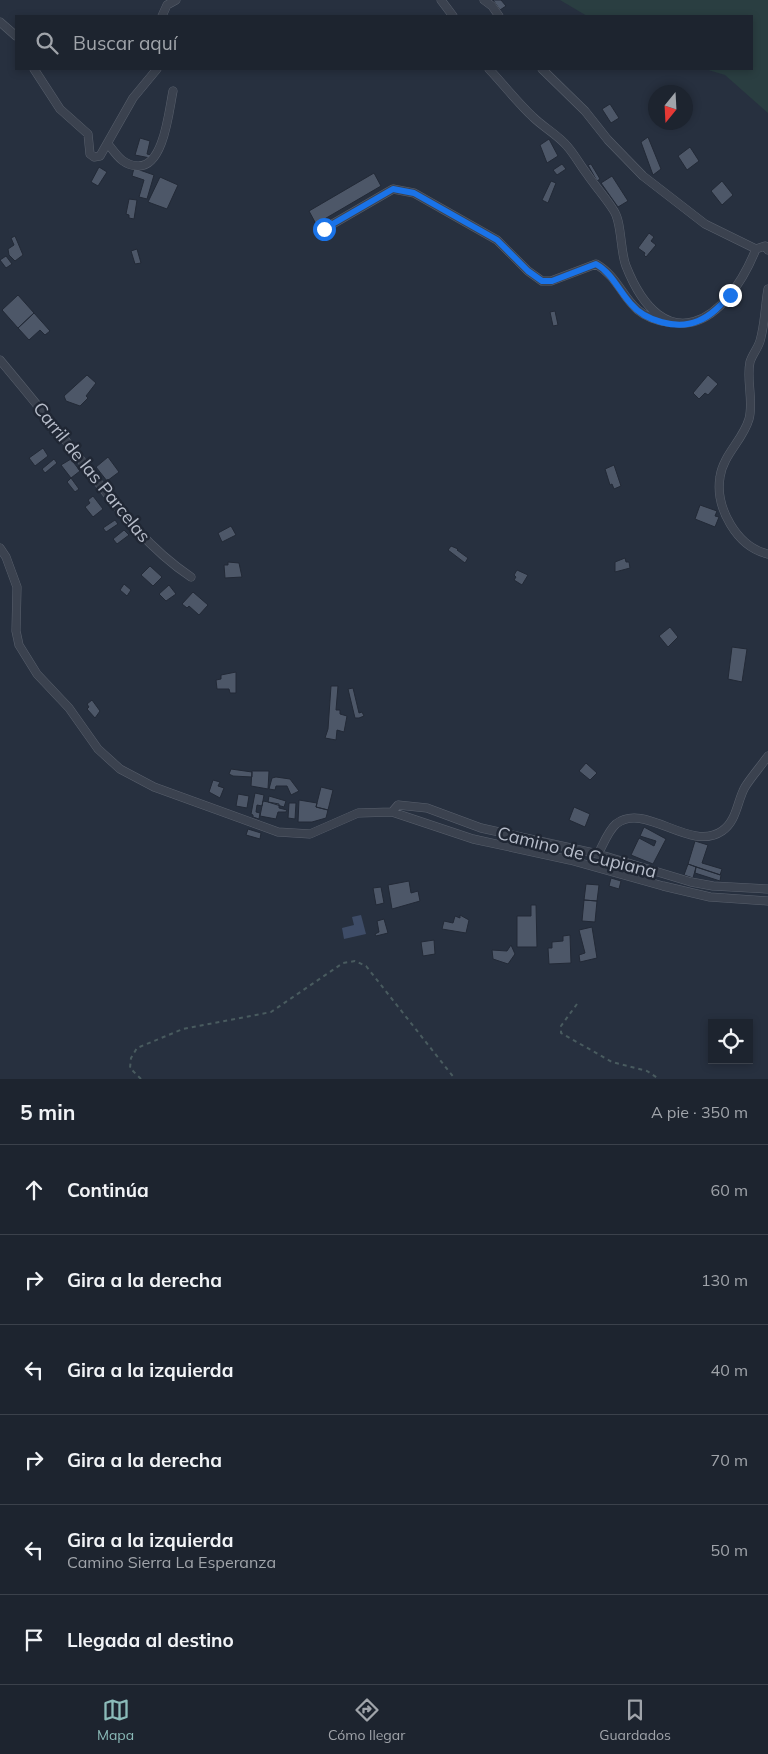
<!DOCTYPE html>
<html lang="es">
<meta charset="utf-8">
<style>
body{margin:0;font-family:Mulish,sans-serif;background:#2a303b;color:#f1f3f6}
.controls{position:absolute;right:15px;bottom:15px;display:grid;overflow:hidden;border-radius:0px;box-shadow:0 2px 8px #0003}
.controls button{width:45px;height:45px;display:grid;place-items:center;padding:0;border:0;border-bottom:1px solid #3b414b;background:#1d242f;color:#f1f3f6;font:25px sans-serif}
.compass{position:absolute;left:648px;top:85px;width:45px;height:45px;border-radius:50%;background:#1d242f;box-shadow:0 2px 8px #0003;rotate:198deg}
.stop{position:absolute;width:15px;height:15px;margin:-11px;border:4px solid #1a73e8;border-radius:50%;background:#fff}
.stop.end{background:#1a73e8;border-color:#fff;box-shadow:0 1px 5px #0008}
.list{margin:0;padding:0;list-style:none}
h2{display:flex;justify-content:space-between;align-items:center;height:65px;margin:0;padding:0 20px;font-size:21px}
h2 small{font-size:16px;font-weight:400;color:#a0a4aa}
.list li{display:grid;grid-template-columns:32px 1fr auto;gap:15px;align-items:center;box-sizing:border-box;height:90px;padding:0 20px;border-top:1px solid #3b414b}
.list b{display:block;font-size:19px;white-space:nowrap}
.list p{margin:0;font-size:16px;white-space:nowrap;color:#a0a4aa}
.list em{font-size:16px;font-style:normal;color:#a0a4aa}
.icon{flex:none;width:28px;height:28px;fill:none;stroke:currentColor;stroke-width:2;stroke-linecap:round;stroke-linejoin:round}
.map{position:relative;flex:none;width:768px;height:1079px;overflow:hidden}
.search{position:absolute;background:#1d242f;box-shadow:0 2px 8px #0003;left:15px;right:15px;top:15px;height:55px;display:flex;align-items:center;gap:12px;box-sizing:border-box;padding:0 18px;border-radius:0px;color:#a0a4aa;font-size:19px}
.sheet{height:605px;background:#1d242f}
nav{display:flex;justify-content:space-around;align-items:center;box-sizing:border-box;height:70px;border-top:1px solid #3b414b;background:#1d242f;font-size:14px;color:#a0a4aa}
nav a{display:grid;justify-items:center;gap:2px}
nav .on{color:#8bbbb9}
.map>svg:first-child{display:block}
</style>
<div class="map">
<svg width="768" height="1079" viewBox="0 0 768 1079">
<rect width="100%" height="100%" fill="#27303f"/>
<path fill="#2a3e41" d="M560,0h208v113l-43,-38 -20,-6h47v-53h-165z"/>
<path fill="#3e4c67" d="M361,915l5,19 -22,5 -2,-11 12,-3 -2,-8z"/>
<path fill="#4d5768" stroke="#222936" d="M493,0h8l5,6 -6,4z
M610,104l9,14 -8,5 -9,-14z
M648,137l13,32 -8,6 -12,-33z
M140,138l10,3 -3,13 4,1 -1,3 -15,-3z
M549,139l9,17 -11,7 -7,-18z
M690,147l9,14 -12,9 -9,-14z
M562,164l4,5 -9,6 -4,-5z
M591,164l9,15 -3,2 -9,-16z
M99,167l8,5 -9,14 -7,-4z
M134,168l20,7 -7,24 -8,-2 5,-17 -12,-4z
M374,173l7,13 -65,38 -7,-13z
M612,176l16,25 -10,6 -17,-24z
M160,177l18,8 -11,24 -19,-7z
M551,181l5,2 -8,20 -6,-3z
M722,181l11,14 -11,10 -11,-14z
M129,199l8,1 -3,19 -5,-1v-3l-3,-1z
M649,233l5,4 -3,4 5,4 -10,12 -2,-2 1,-2 -7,-5z
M15,236l8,19 -8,6 -6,-6 -1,-6 6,-4 -3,-7z
M137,249l4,14 -6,1 -4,-13z
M6,256l6,8 -6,4 -6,-8z
M18,295l16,18 -16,15 -16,-18z
M555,311l3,14 -5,1 -3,-14z
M34,313l16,18 -5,4 -5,-5 -11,10 -11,-12z
M87,375l9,8 -10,13 2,2 -8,8 -14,-5 -2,-5z
M708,375l10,9 -10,11 -3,-2 -6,6 -6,-6z
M43,448l5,8 -13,10 -6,-8z
M108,457l11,15 -12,9 -11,-14z
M54,459l3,4 -12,10 -3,-4z
M71,459l9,12 -9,7 -10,-13z
M614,465l7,21 -7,3 -2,-5 -2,1 -5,-16z
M71,478l8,11 -4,3 -8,-10z
M93,496l10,13 -10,8 -8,-10 5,-4 -2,-3z
M700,505l17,6 -2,5 4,1 -4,10 -20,-8z
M115,520l3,4 -12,8 -3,-4z
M231,526l5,9 -14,7 -4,-9z
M124,530l5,5 -12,9 -4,-5z
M451,546l7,3 -1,1 11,8 -3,5 -17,-13z
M625,558l1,4h3l1,6 -15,4v-10z
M228,562l11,1 3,14 -17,1 -1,-13h4z
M150,566l12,11 -9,9 -12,-11z
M517,570l11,5 -6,10 -8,-5 2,-3 -2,-2z
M124,584l7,6 -4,6 -7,-6z
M169,585l7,9 -10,7 -7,-7z
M193,592l15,13 -9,10 -10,-9 -2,2 -5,-4z
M670,627l8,10 -10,10 -9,-11z
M732,647l15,2 -5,33 -14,-3z
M236,672v21h-6l-1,-4h-12l-1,-9 5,-1v-4z
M331,686h7l-2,24h4v4l7,2 -3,16 -7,-2 -1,10 -11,-2 3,-9z
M353,688l6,25 3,-1 2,4 -5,2h-4l-7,-29z
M92,700l8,11 -5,7 -8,-9 2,-2 -2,-3z
M586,763l11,10 -7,7 -11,-9z
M231,769l21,3v5l-19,-1 -4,-2z
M252,771h17l-1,18 -17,-3z
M276,777l14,2 9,12 -8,4 -4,-9h-11l-1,4 -6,-1 3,-11z
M213,780l7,2 -2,4 6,2 -4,10 -11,-6z
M321,787l12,3 -5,20 -12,-3z
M255,793l9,2 -2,11 -5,-1 -1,7 4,1 -1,6 -6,-2v-2l-2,-1z
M238,794l11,2 -2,12 -11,-2z
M269,796l17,5 -2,6 -16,-5z
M299,800l18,3 -1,4 12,3 -2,8 -14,4h-14z
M263,801l16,3v4l8,2 -1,2h-8l-2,7 -16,-3z
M289,803h7l-1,16 -7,-1z
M574,807l16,7 -5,13 -16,-7z
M644,827l22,12 -13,25 -22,-9 8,-17 15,8 2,-5 -16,-5z
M248,829l13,4 -1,6 -14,-4z
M695,841l13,4 -6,18 20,6 -2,6 -32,-11z
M688,864l8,3 -3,11 -9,-3z
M696,867l25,8 -1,6 -25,-8z
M611,878l10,3 -2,8 -10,-3z
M409,881l2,12 7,-2 2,10 -28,8 -4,-24z
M586,884l13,1 -2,16 -13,-1z
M381,887l3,16 -8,2 -3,-17z
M584,900l13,1 -2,21 -13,-1z
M531,905h5l1,42h-20v-31h14z
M460,915l9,5 -3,13 -24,-4 2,-8 9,2 2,-7 5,2z
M384,919l4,14 -12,3 -1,-2 4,-2 -2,-11z
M592,927l5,31 -17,4 -1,-7 6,-2 -6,-23z
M570,935l1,28 -22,1 -1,-16h4v-6l11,-1v-5z
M434,940l1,14 -12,2 -2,-14z
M511,945l4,9 -7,10 -15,-5 -1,-9 15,1z"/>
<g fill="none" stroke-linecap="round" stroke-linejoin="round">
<g stroke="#59606d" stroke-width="9">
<path id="minor" d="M441,0l12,16
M484,0l8,6 7,10
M162,16l5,-11 9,-5
M0,22l16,14
M34,69l26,40 28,25 2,20 4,3 6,-1 33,-58 24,-29
M489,69c15,16 28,33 44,48 10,10 25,18 34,29 8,9 13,19 20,28 8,12 19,24 27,37 8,12 6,40 12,55 38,96 100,58 130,-17
M542,69l43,42 23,29 35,36 62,48 51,25
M108,144c9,11 14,21 30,22 26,1 31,-56 35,-75
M324,229l69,-40 21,4 83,47 31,31 14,10h9l45,-17c31,18 26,51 71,58
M756,249l9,-3 3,4
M768,289c-3,17 -3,35 -8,52 -2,7 -8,14 -10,21 -4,18 4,39 -1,57 -6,21 -26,36 -29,58 -5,31 17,70 48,77
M0,360c26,31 52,63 77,95 35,45 66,90 114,122
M0,548l6,9 11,30 -1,44 3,14 18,29 32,34 29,41 22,20 34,18 124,45 32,2 48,-21 34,-1 81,27 97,21 93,26 47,11 58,4
M392,812l6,-7 29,3 54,20 117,26 93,28 22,4 55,3
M598,854c5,-9 10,-23 18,-30 29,-23 74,29 106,7 15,-10 15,-30 23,-44 7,-11 16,-21 23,-31"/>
</g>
<path stroke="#495b5f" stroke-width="2" stroke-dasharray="4 4" stroke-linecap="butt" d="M577,1004l-16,22v7l51,29 35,9 12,8
M141,1079l-11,-11 1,-10 6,-10 46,-19 88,-17 72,-49 12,-2 11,5 89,113"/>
<use href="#minor" stroke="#3b424f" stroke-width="8"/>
</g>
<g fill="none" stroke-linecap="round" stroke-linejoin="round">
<path stroke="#1a73e8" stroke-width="6" d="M324,229l69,-40 21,4 83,47 31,31 14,10h10l44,-17c16,9 23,27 35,40 14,17 46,26 67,17 13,-5 23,-16 32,-26"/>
</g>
<g text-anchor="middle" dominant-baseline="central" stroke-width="5" stroke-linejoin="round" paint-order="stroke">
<g font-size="18" fill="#b7bdca" stroke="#202734">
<text transform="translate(92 472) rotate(51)">Carril de las Parcelas</text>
<text transform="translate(577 852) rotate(14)">Camino de Cupiana</text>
</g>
</g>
</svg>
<div class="controls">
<button><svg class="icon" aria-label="locate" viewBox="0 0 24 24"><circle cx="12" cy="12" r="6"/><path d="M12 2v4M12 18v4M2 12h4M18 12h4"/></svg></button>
</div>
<svg class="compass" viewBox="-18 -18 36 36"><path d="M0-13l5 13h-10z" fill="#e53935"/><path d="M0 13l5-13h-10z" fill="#a0a4aa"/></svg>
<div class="stop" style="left:324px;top:229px"></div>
<div class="stop end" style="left:730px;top:295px"></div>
<div class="search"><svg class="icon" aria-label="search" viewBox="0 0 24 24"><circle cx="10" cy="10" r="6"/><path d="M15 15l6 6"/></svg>Buscar aquí</div>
</div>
<section class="sheet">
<h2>5 min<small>A pie · 350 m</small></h2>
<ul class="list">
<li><svg class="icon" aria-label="ahead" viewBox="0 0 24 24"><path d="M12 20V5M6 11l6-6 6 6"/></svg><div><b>Continúa</b></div><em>60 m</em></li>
<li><svg class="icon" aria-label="right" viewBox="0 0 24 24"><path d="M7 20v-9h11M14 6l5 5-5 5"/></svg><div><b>Gira a la derecha</b></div><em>130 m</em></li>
<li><svg class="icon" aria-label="left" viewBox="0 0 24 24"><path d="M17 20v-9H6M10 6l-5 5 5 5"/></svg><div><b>Gira a la izquierda</b></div><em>40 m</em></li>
<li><svg class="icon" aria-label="right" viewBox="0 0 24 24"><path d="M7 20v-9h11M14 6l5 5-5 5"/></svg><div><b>Gira a la derecha</b></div><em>70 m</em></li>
<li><svg class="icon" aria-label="left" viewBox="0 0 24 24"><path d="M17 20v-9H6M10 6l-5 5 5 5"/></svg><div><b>Gira a la izquierda</b><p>Camino Sierra La Esperanza</p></div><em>50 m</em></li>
<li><svg class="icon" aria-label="arrive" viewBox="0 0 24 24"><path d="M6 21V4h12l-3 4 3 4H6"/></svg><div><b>Llegada al destino</b></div></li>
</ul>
</section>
<nav>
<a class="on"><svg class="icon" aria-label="map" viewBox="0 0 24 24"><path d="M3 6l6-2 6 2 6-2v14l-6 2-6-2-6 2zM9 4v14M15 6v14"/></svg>Mapa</a>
<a><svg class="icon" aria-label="directions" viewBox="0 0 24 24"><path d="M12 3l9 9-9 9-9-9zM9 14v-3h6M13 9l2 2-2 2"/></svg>Cómo llegar</a>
<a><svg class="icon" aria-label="saved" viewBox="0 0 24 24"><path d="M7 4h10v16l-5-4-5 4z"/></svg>Guardados</a>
</nav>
